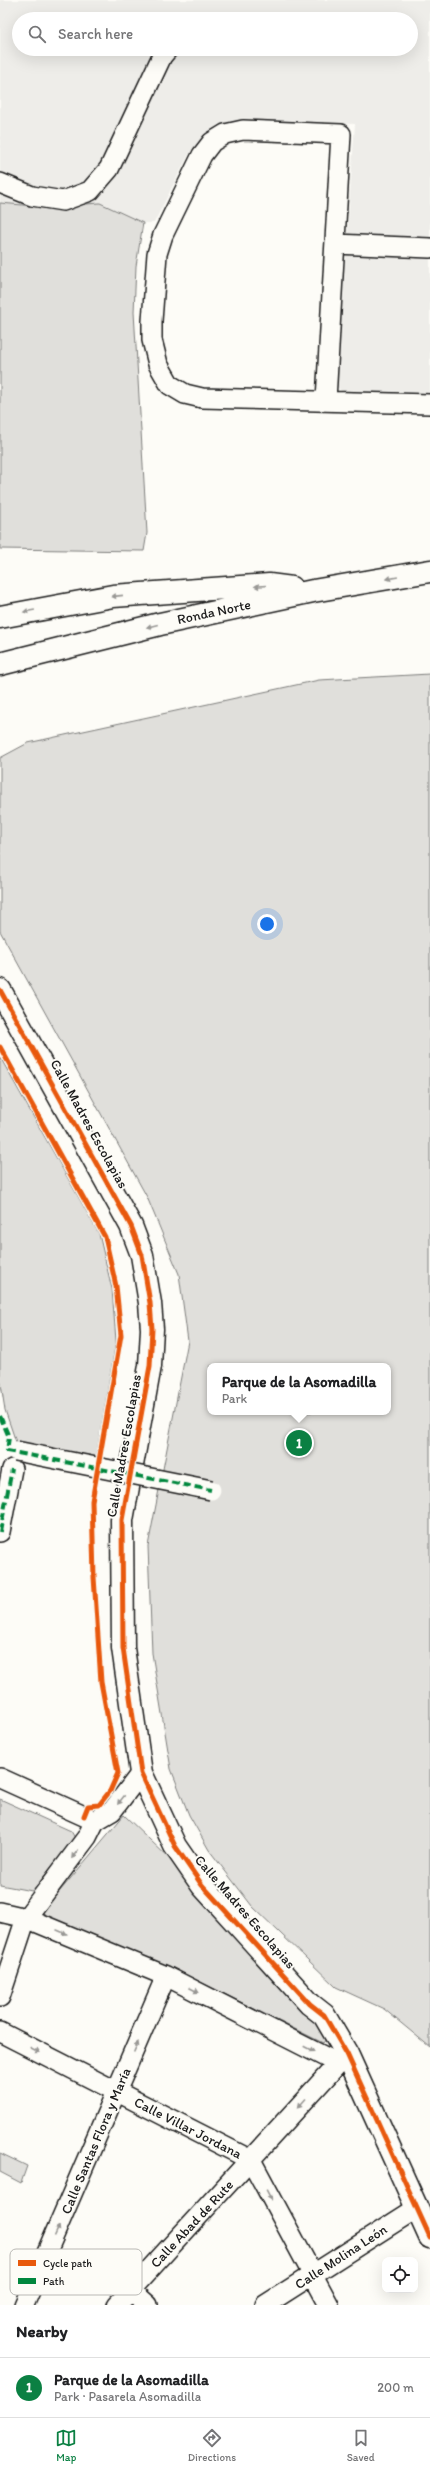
<!DOCTYPE html>
<meta charset="utf-8">
<style>
body{margin:0;font-family:Itim,sans-serif;background:#f6f6f6;color:#202124}
.controls{position:absolute;right:12px;bottom:12px;display:grid;overflow:hidden;border-radius:8px;box-shadow:0 4px 16px #0002}
.controls button{width:36px;height:36px;display:grid;place-items:center;padding:0;border:0;border-bottom:1px solid #e0e0e0;background:#fff;color:#202124;font:20px sans-serif}
.you{position:absolute;left:267px;top:924px;width:14px;height:14px;margin:-10px;border:3px solid #fff;border-radius:50%;background:#1a73e8;box-shadow:0 0 0 6px #1a73e833}
.badge{display:grid;place-items:center;width:26px;height:26px;border-radius:50%;background:#0b8043;color:#fff;font-size:13px;font-weight:700}
.pin{position:absolute;translate:-50% -50%;border:2px solid #fff;box-shadow:0 1px 4px #0006}
.popup{position:absolute;left:207px;top:1363px;width:184px;height:52px;box-sizing:border-box;display:grid;place-content:center;border-radius:8px;background:#fff;filter:drop-shadow(0 1px 3px #0005);font-size:13px;white-space:nowrap;color:#757577}
.popup b{font-size:15px;color:#202124}
.popup::after{content:'';position:absolute;left:50%;top:100%;margin-left:-8px;border:8px solid transparent;border-top-color:#fff}
.list{margin:0;padding:0;list-style:none}
h2{display:flex;justify-content:space-between;align-items:center;height:52px;margin:0;padding:0 16px;font-size:17px}
h2 small{font-size:13px;font-weight:400;color:#757577}
.list li{display:grid;grid-template-columns:26px 1fr auto;gap:12px;align-items:center;box-sizing:border-box;height:60px;padding:0 16px;border-top:1px solid #e0e0e0}
.list b{display:block;font-size:15px;white-space:nowrap}
.list p{margin:0;font-size:13px;white-space:nowrap;color:#757577}
.list em{font-size:13px;font-style:normal;color:#757577}
.icon{flex:none;width:22px;height:22px;fill:none;stroke:currentColor;stroke-width:2;stroke-linecap:round;stroke-linejoin:round}
.map{position:relative;flex:none;width:430px;height:2305px;overflow:hidden}
.search{position:absolute;background:#fff;box-shadow:0 4px 16px #0002;left:12px;right:12px;top:12px;height:44px;display:flex;align-items:center;gap:10px;box-sizing:border-box;padding:0 14px;border-radius:22px;color:#757577;font-size:15px}
.sheet{height:112px;background:#fff}
nav{display:flex;justify-content:space-around;align-items:center;box-sizing:border-box;height:56px;border-top:1px solid #e0e0e0;background:#fff;font-size:11px;color:#757577}
nav a{display:grid;justify-items:center;gap:2px}
nav .on{color:#0b8043}
.map>svg:first-child{display:block}
</style>
<div class="map">
<svg width="430" height="2305" viewBox="0 0 430 2305">
<rect width="100%" height="100%" fill="#fdfcf7"/>
<filter id="ink" filterUnits="userSpaceOnUse"><feTurbulence type="fractalNoise" baseFrequency=".025" numOctaves="2"/><feDisplacementMap in="SourceGraphic" scale="8" xChannelSelector="R" yChannelSelector="G"/><feConvolveMatrix kernelMatrix="1 2 1 2 8 2 1 2 1" color-interpolation-filters="sRGB"/></filter>
<g filter="url(#ink)">
<path fill="#eeede9" fill-rule="evenodd" d="M0,0h430v396l-87,-4 -7,-6 19,-262 -115,-3 -21,3 -15,10 -16,22 -34,67h-11l-43,-20 -55,4 -45,-4zM19,19h392v30h-392z"/>
<path fill="#e0dfdb" stroke="#7e7e7c" fill-rule="evenodd" d="M0,203l45,4 55,-4 43,20 -7,43 -2,46 13,221 -3,18 -144,-2z
M430,674v1373l-46,-38 -48,-22 -84,-81 -43,-56 -20,-35 -18,-46 -19,-116 -4,-107 40,-205 -9,-67 -32,-77 -147,-266v-173l28,-15 291,-63zM210,1366h178v46h-178z
M0,1057l99,177 13,55 4,52 -20,117 -79,-13 -12,-35 -5,-32z
M0,1799l71,32 4,7 -43,53 -32,-6z
M124,1815l73,70 114,126 15,28 -3,4 -153,-76 -132,-50z
M0,2153l27,13 -6,17 -21,-11z"/>
<g fill="none" stroke-linecap="round" stroke-linejoin="round">
<g stroke="#1c1c1c" stroke-width="22">
<path id="street" d="M0,183l32,13 31,5 27,-10 19,-22 53,-113 6,-7
M335,244l95,4
M326,400l15,-266 -98,-4 -18,4 -13,8 -10,13 -39,80 -6,19 -5,67v19l6,24 12,21 15,9 17,4 228,6
M0,1532l12,-63
M0,1778l95,43
M0,1912l26,6 140,58 171,87
M0,1997l26,-79 61,-81 8,-16 17,-10 29,-38
M0,2032l251,128 78,145
M131,2290l17,15
M24,2305l142,-329
M117,2305l229,-250
M265,2305l152,-97"/>
</g>
<g stroke="#1c1c1c" stroke-width="25">
<path id="secondary" d="M0,990l131,236 11,29 8,48 2,26 -2,37 -28,154 1,128 18,125 34,73 27,39 108,119 14,11 23,39 83,183"/>
</g>
<g stroke="#1c1c1c" stroke-width="25">
<path id="highway" d="M0,617l113,-21 156,-11 23,3
M0,664l160,-40 153,-33 117,-20"/>
</g>
<use href="#street" stroke="#fdfcf7" stroke-width="19"/>
<use href="#secondary" stroke="#fdfcf7" stroke-width="22"/>
<use href="#highway" stroke="#fdfcf7" stroke-width="22"/>
<g stroke="#1c1c1c" stroke-width="22" stroke-linecap="butt">
<path id="street-bridge" d="M16,1451l195,39"/>
</g>
<use href="#street-bridge" stroke="#fdfcf7" stroke-width="19"/>
<path stroke="#00873e" stroke-width="4" stroke-dasharray="8 4" stroke-linecap="butt" d="M0,1416l9,21 -2,14 204,39
M0,1532l12,-63"/>
<g stroke="#fdfcf7" stroke-width="8">
<path id="cycleway" d="M0,990l131,236 11,29 8,48 2,26 -2,37 -28,154 1,128 18,125 34,73 27,39 108,119 14,11 23,39 83,183
M0,1047l105,190 11,49 5,49 -29,166 2,76 7,105 17,91 -8,18 -11,14 -11,1 -4,10"/>
</g>
<use href="#cycleway" stroke="#e8590c" stroke-width="5"/>
</g>
<defs><path id="oneway-solid" d="M-6-.8H1V-3.2L6.5 0L1 3.2V.8H-6Z"/></defs>
<g fill="#989794">
<use href="#oneway-solid" transform="translate(392 578) rotate(170)"/>
<use href="#oneway-solid" transform="translate(260 586) rotate(176)"/>
<use href="#oneway-solid" transform="translate(117 596) rotate(174)"/>
<use href="#oneway-solid" transform="translate(29 611) rotate(170)"/>
<use href="#oneway-solid" transform="translate(152 626) rotate(166)"/>
<use href="#oneway-solid" transform="translate(121 1800) rotate(128)"/>
<use href="#oneway-solid" transform="translate(75 1854) rotate(127)"/>
<use href="#oneway-solid" transform="translate(62 1932) rotate(23)"/>
<use href="#oneway-solid" transform="translate(194 1990) rotate(27)"/>
<use href="#oneway-solid" transform="translate(136 2047) rotate(-67)"/>
<use href="#oneway-solid" transform="translate(309 2049) rotate(27)"/>
<use href="#oneway-solid" transform="translate(35 2050) rotate(27)"/>
<use href="#oneway-solid" transform="translate(302 2103) rotate(132)"/>
<use href="#oneway-solid" transform="translate(269 2195) rotate(62)"/>
<use href="#oneway-solid" transform="translate(57 2231) rotate(-66)"/>
</g>
</g>
<g text-anchor="middle" dominant-baseline="central" stroke-width="4" stroke-linejoin="round" paint-order="stroke">
<g font-size="14" fill="#1c1c1c" stroke="#fdfcf7">
<text transform="translate(214 612) rotate(-12)">Ronda Norte</text>
<text transform="translate(89 1124) rotate(61)">Calle Madres Escolapias</text>
<text transform="translate(124 1446) rotate(-80)">Calle Madres Escolapias</text>
<text transform="translate(245 1912) rotate(49)">Calle Madres Escolapias</text>
<text transform="translate(188 2128) rotate(27)">Calle Villar Jordana</text>
<text transform="translate(96 2141) rotate(-67)">Calle Santas Flora y María</text>
<text transform="translate(192 2224) rotate(-47)">Calle Abad de Rute</text>
<text transform="translate(341 2257) rotate(-33)">Calle Molina León</text>
</g>
</g>
<rect x="10" y="2249" width="132" height="46" rx="6" fill="#fdfcf7" stroke="#bab9b5" stroke-width="1"/>
<rect x="18" y="2260" width="18" height="6" fill="#e8590c"/>
<rect x="18" y="2278" width="18" height="6" fill="#00873e"/>
<g font-size="11" fill="#1c1c1c">
<text x="43" y="2267">Cycle path</text>
<text x="43" y="2285">Path</text>
</g>
</svg>
<div class="controls">
<button><svg class="icon" aria-label="locate" viewBox="0 0 24 24"><circle cx="12" cy="12" r="6"/><path d="M12 2v4M12 18v4M2 12h4M18 12h4"/></svg></button>
</div>
<div class="you"></div>
<div class="pin badge" style="left:299px;top:1443px">1</div>
<div class="popup"><b>Parque de la Asomadilla</b>Park</div>
<div class="search"><svg class="icon" aria-label="search" viewBox="0 0 24 24"><circle cx="10" cy="10" r="6"/><path d="M15 15l6 6"/></svg>Search here</div>
</div>
<section class="sheet">
<h2>Nearby<small></small></h2>
<ul class="list">
<li><span class="badge">1</span><div><b>Parque de la Asomadilla</b><p>Park · Pasarela Asomadilla</p></div><em>200 m</em></li>
</ul>
</section>
<nav>
<a class="on"><svg class="icon" aria-label="map" viewBox="0 0 24 24"><path d="M3 6l6-2 6 2 6-2v14l-6 2-6-2-6 2zM9 4v14M15 6v14"/></svg>Map</a>
<a><svg class="icon" aria-label="directions" viewBox="0 0 24 24"><path d="M12 3l9 9-9 9-9-9zM9 14v-3h6M13 9l2 2-2 2"/></svg>Directions</a>
<a><svg class="icon" aria-label="saved" viewBox="0 0 24 24"><path d="M7 4h10v16l-5-4-5 4z"/></svg>Saved</a>
</nav>
